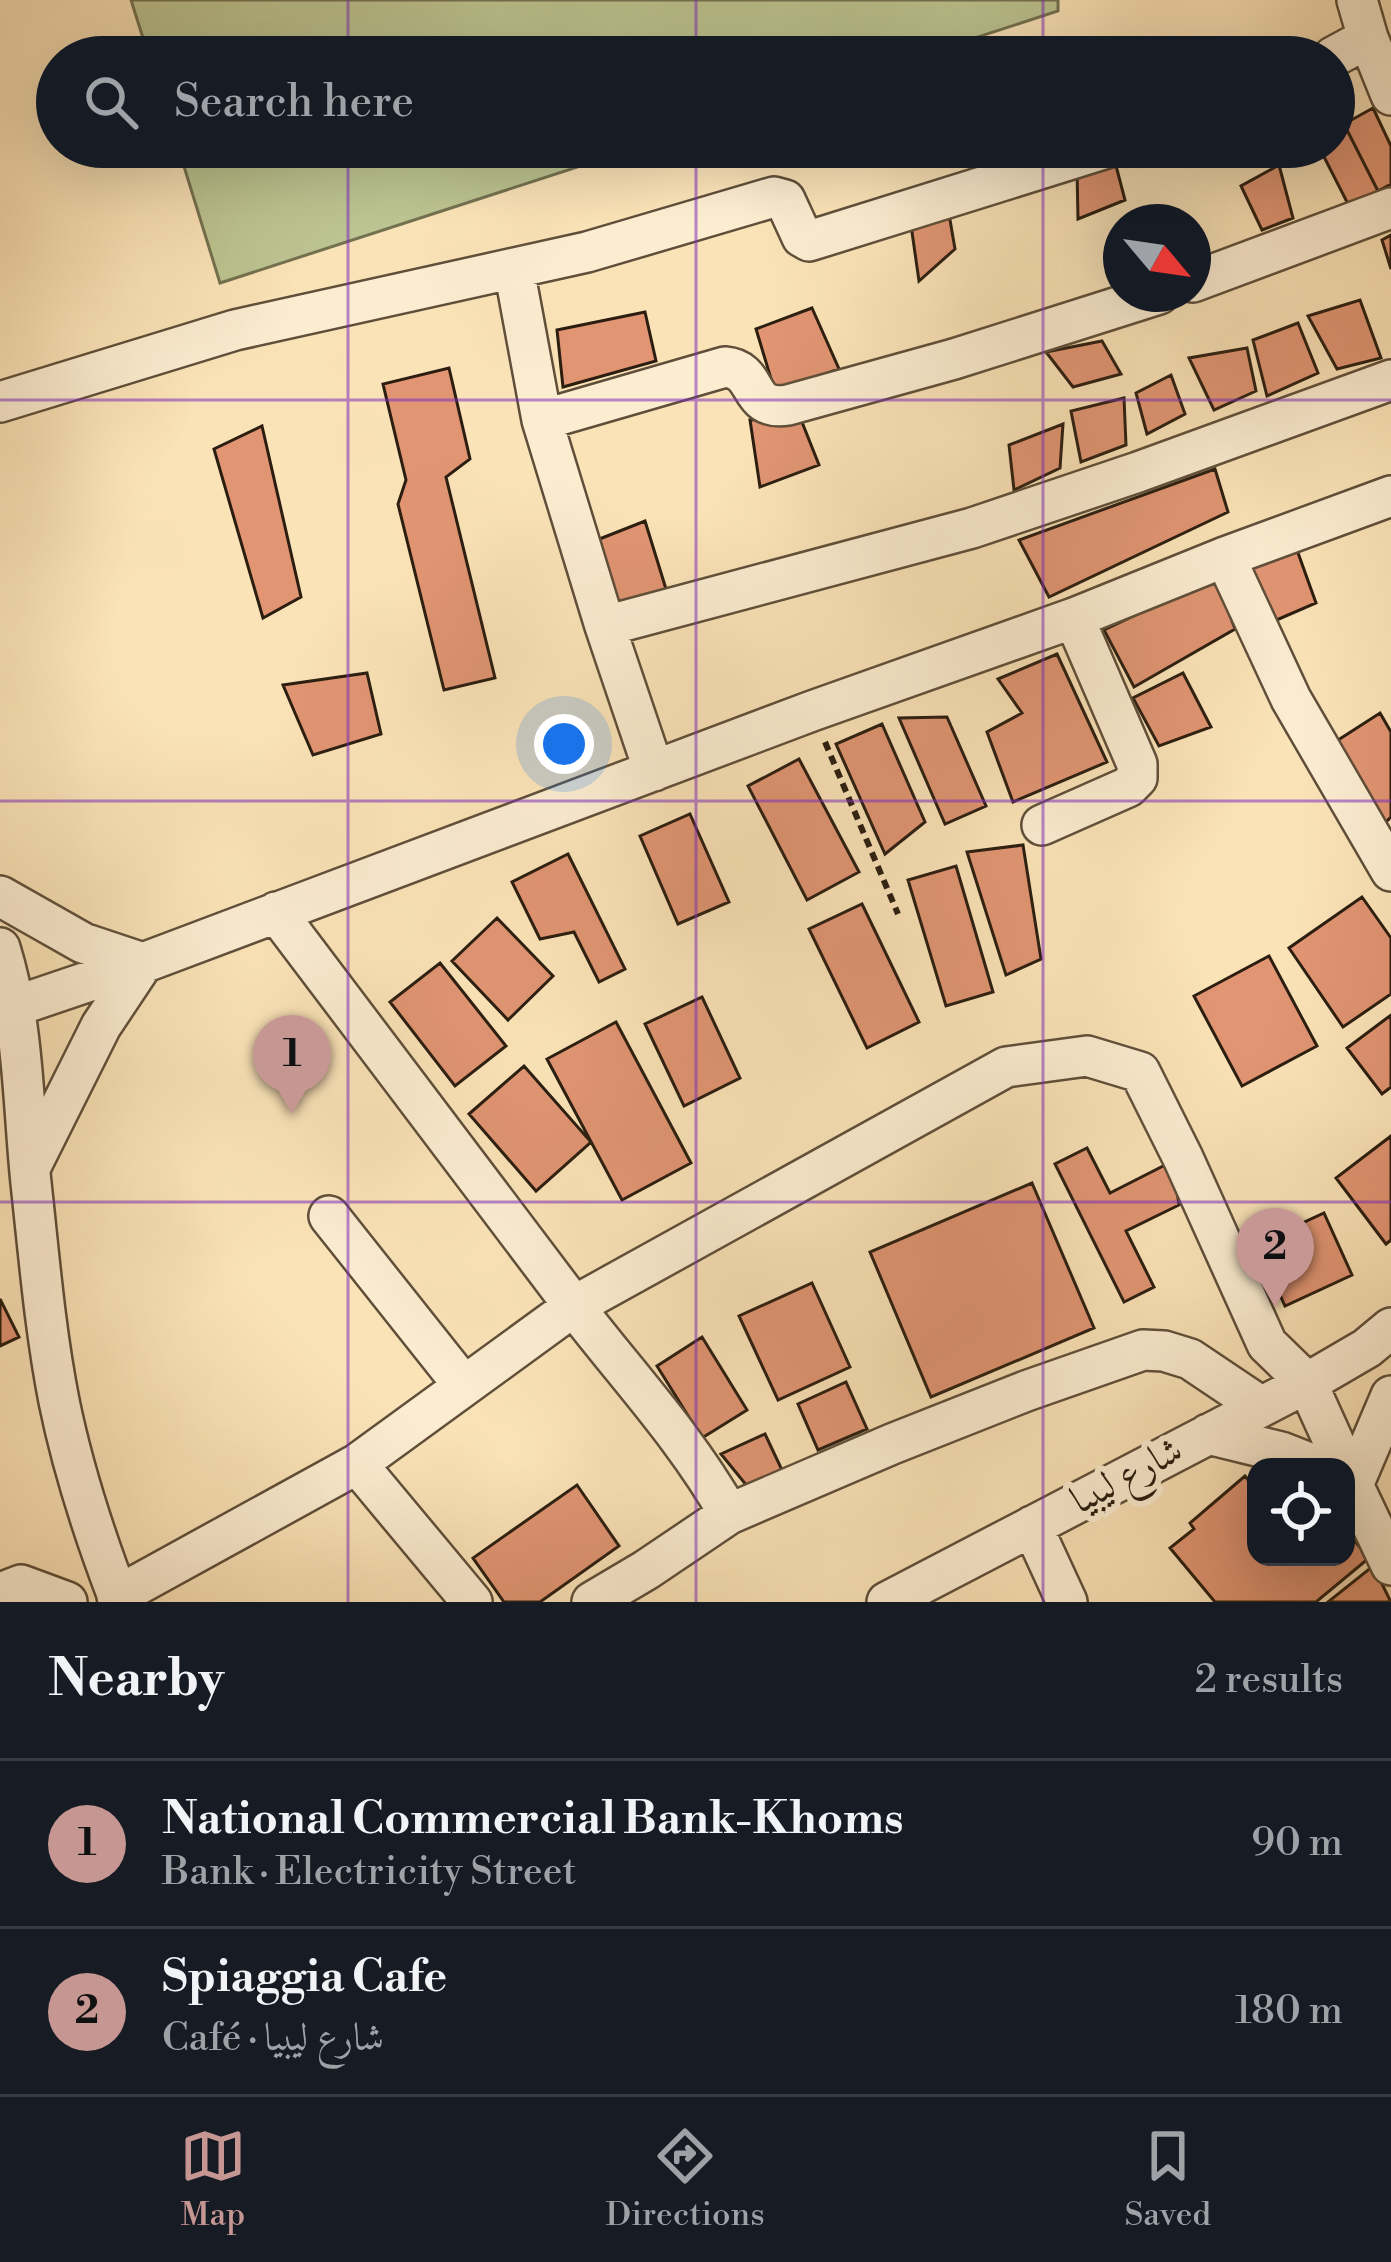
<!DOCTYPE html>
<meta charset="utf-8">
<style>
body{margin:0;font-family:"Libre Bodoni",Amiri,serif;background:#20242c;color:#f1f3f6}
.controls{position:absolute;right:36px;bottom:36px;display:grid;overflow:hidden;border-radius:24px;box-shadow:0 12px 48px #0002}
.controls button{width:108px;height:108px;display:grid;place-items:center;padding:0;border:0;border-bottom:3px solid #363941;background:#171b24;color:#f1f3f6;font:60px sans-serif}
.compass{position:absolute;left:1103px;top:204px;width:108px;height:108px;border-radius:50%;background:#171b24;box-shadow:0 12px 48px #0002;rotate:119deg}
.you{position:absolute;left:564px;top:744px;width:42px;height:42px;margin:-30px;border:9px solid #fff;border-radius:50%;background:#1a73e8;box-shadow:0 0 0 18px #1a73e833}
.badge{display:grid;place-items:center;width:78px;height:78px;border-radius:50%;background:#c59692;color:#111;font-size:39px;font-weight:700}
.pin{position:absolute;translate:-50% -99px;filter:drop-shadow(0 3px 6px #0008)}
.pin::after{content:'';position:absolute;top:63px;width:42px;height:36px;background:inherit;clip-path:polygon(0 0,100% 0,50% 100%)}
.list{margin:0;padding:0;list-style:none}
h2{display:flex;justify-content:space-between;align-items:center;height:156px;margin:0;padding:0 48px;font-size:51px}
h2 small{font-size:39px;font-weight:400;color:#9ea1a6}
.list li{display:grid;grid-template-columns:78px 1fr auto;gap:36px;align-items:center;box-sizing:border-box;height:168px;padding:0 48px;border-top:3px solid #363941}
.list b{display:block;font-size:45px;white-space:nowrap}
.list p{margin:0;font-size:39px;white-space:nowrap;color:#9ea1a6}
.list em{font-size:39px;font-style:normal;color:#9ea1a6}
.icon{flex:none;width:66px;height:66px;fill:none;stroke:currentColor;stroke-width:2;stroke-linecap:round;stroke-linejoin:round}
.map{position:relative;flex:none;width:1391px;height:1602px;overflow:hidden}
.search{position:absolute;background:#171b24;box-shadow:0 12px 48px #0002;left:36px;right:36px;top:36px;height:132px;display:flex;align-items:center;gap:30px;box-sizing:border-box;padding:0 42px;border-radius:66px;color:#9ea1a6;font-size:45px}
.sheet{height:492px;background:#171b24}
nav{display:flex;justify-content:space-around;align-items:center;box-sizing:border-box;height:168px;border-top:3px solid #363941;background:#171b24;font-size:33px;color:#9ea1a6}
nav a{display:grid;justify-items:center;gap:6px}
nav .on{color:#c59692}
.map>svg:first-child{display:block}
</style>
<div class="map">
<svg width="1391" height="1602" viewBox="0 0 1391 1602">
<rect width="100%" height="100%" fill="#fbe3b8"/>
<filter id="stains"><feTurbulence type="fractalNoise" baseFrequency=".00167" numOctaves="4"/><feColorMatrix values="0 0 0 0 .2 0 0 0 0 .09 0 0 0 0 .02 0 0 0 .5 -.17"/></filter>
<radialGradient id="worn" r=".72"><stop offset=".6" stop-color="#630" stop-opacity="0"/><stop offset="1" stop-color="#630" stop-opacity=".3"/></radialGradient>
<path fill="#bcc491" stroke="#747150" stroke-width="3" d="M131,0h927v11l-142,46h-767z
M178,147h461l-419,136z"/>
<path fill="#e19573" stroke="#2b1e10" stroke-width="3" d="M1373,108l18,38v38l-13,7 -34,-67z
M1344,124l34,67 -29,15 -30,-59h15v-18z
M985,147h34l3,9 -32,6z
M1114,158l11,42 -47,19 -1,-49z
M1279,165l14,53 -31,12 -21,-44z
M949,214l6,35 -36,32 -8,-56z
M1391,235v34l-9,-29z
M1360,300l21,58 -44,11 -29,-53z
M812,308l27,61 -64,23 -19,-63z
M645,312l11,49 -93,26 -6,-57z
M1298,323l20,50 -51,23 -14,-56z
M1102,341l19,33 -48,13 -27,-35z
M1247,348l9,43 -42,19 -25,-52z
M449,368l21,91 -24,18 49,201 -51,12 -46,-186 8,-24 -23,-96z
M1171,375l14,39 -38,20 -11,-41z
M1124,398l2,47 -45,17 -10,-51z
M800,417l19,48 -59,22 -10,-67z
M1063,424l-3,44 -46,22 -5,-45z
M262,426l39,171 -38,21 -49,-169z
M1215,469l13,43 -179,85 -30,-57z
M645,521l21,68 -47,19 -22,-68z
M1297,550l19,53 -44,19 -27,-51z
M1216,577l19,52 -101,58 -30,-57z
M1057,654l50,108 -94,40 -26,-70 35,-19 -24,-34z
M367,673l14,61 -68,21 -30,-70z
M1183,673l28,54 -52,19 -26,-48z
M1380,713l11,19v85l-10,10 -46,-85z
M947,717l39,89 -41,18 -46,-106z
M882,724l43,98 -40,32 -49,-110z
M799,759l60,113 -52,28 -59,-114z
M690,814l39,88 -51,22 -38,-88z
M1023,845l18,114 -35,16 -39,-123z
M568,854l57,115 -26,13 -25,-50 -34,7 -28,-57z
M956,866l37,126 -47,14 -38,-126z
M1362,897l29,41v56l-48,33 -54,-79z
M862,904l57,118 -52,26 -58,-119z
M497,918l56,58 -45,44 -56,-59z
M1269,956l48,90 -75,40 -48,-90z
M440,963l66,83 -51,40 -65,-84z
M702,997l38,81 -56,28 -39,-82z
M1391,1015v72l-9,7 -35,-46z
M616,1022l75,141 -69,37 -75,-141z
M524,1066l67,76 -55,49 -67,-77z
M1391,1136v104l-5,4 -50,-66z
M1087,1148l23,45 63,-32 6,44 -53,26 28,56 -30,15 -69,-138z
M1032,1183l62,145 -163,69 -61,-145z
M1324,1213l28,62 -67,31 -28,-62z
M812,1283l38,84 -72,33 -39,-84z
M0,1299l19,38 -19,9z
M702,1337l45,73 -45,28 -45,-72z
M846,1382l21,47 -49,21 -20,-46z
M765,1434l17,36 -35,16 -26,-32z
M1245,1476l11,14v67h90l1,-25 22,26 -53,44h-101l-45,-54 24,-19 -4,-6z
M577,1485l42,61 -79,56h-36l-31,-44z
M1373,1566l18,36h-63z"/>
<g fill="none" stroke-linecap="round" stroke-linejoin="round">
<g stroke="#5f4f3a" stroke-width="44">
<path id="minor" d="M1357,0l11,38 23,57
M1333,57l35,-19
M514,269l28,151 63,206 49,145
M1193,282l198,-74
M0,402l235,-72 352,-78 187,-55 11,3 17,37 7,4 301,-94
M542,420l183,-53c36,3 20,45 63,38l166,-46 205,-65
M1225,557l66,142 100,172
M605,626l367,-98 166,-56 253,-92
M1042,825l86,-38 9,-9v-14l-63,-146
M0,896l83,47 60,20 -42,63 -70,140
M276,912c98,130 196,260 294,389 54,71 115,135 159,213
M0,948c24,77 23,157 31,235 8,73 14,147 28,218 14,69 36,136 61,201
M13,1007l130,-44 669,-252 262,-93 151,-61 166,-61
M329,1216l135,170
M1208,1434l73,18 38,15
M357,1464l115,138
M1346,1470l45,95
M1346,1481l7,4 38,-89
M1032,1526l35,76
M0,1593l21,-8 46,17
M117,1596l240,-132 217,-158 432,-239 81,-11 53,16 43,86 84,186 40,39 38,84
M592,1602l54,-32 83,-56 163,-70 134,-53 117,-41 21,1 26,8 70,47
M887,1602l420,-219 60,-35 24,-20"/>
</g>
<path stroke="#2b1e10" stroke-width="6" stroke-dasharray="9 6" stroke-linecap="butt" d="M825,742l73,172"/>
<use href="#minor" stroke="#fcedd1" stroke-width="39"/>
</g>
<path fill="none" stroke="#7b2cbf" stroke-width="3" stroke-opacity="0.55" d="M348,0v57M696,0v57M1043,0v57M348,147v1455M696,147v1455M1043,147v1455M0,400h1391M0,801h1391M0,1202h1391"/>
<g text-anchor="middle" dominant-baseline="central" stroke-width="12" stroke-linejoin="round" paint-order="stroke">
<g font-size="39" fill="#2b1e10" stroke="#fcedd1">
<text transform="translate(1127 1476) rotate(-28)">شارع ليبيا</text>
</g>
</g>
<rect width="100%" height="100%" filter="url(#stains)"/>
<rect width="100%" height="100%" fill="url(#worn)"/>
</svg>
<div class="controls">
<button><svg class="icon" aria-label="locate" viewBox="0 0 24 24"><circle cx="12" cy="12" r="6"/><path d="M12 2v4M12 18v4M2 12h4M18 12h4"/></svg></button>
</div>
<svg class="compass" viewBox="-18 -18 36 36"><path d="M0-13l5 13h-10z" fill="#e53935"/><path d="M0 13l5-13h-10z" fill="#9ea1a6"/></svg>
<div class="you"></div>
<div class="pin badge" style="left:292px;top:1114px">1</div>
<div class="pin badge" style="left:1275px;top:1307px">2</div>
<div class="search"><svg class="icon" aria-label="search" viewBox="0 0 24 24"><circle cx="10" cy="10" r="6"/><path d="M15 15l6 6"/></svg>Search here</div>
</div>
<section class="sheet">
<h2>Nearby<small>2 results</small></h2>
<ul class="list">
<li><span class="badge">1</span><div><b>National Commercial Bank-Khoms</b><p>Bank · Electricity Street</p></div><em>90 m</em></li>
<li><span class="badge">2</span><div><b>Spiaggia Cafe</b><p>Café · شارع ليبيا</p></div><em>180 m</em></li>
</ul>
</section>
<nav>
<a class="on"><svg class="icon" aria-label="map" viewBox="0 0 24 24"><path d="M3 6l6-2 6 2 6-2v14l-6 2-6-2-6 2zM9 4v14M15 6v14"/></svg>Map</a>
<a><svg class="icon" aria-label="directions" viewBox="0 0 24 24"><path d="M12 3l9 9-9 9-9-9zM9 14v-3h6M13 9l2 2-2 2"/></svg>Directions</a>
<a><svg class="icon" aria-label="saved" viewBox="0 0 24 24"><path d="M7 4h10v16l-5-4-5 4z"/></svg>Saved</a>
</nav>
